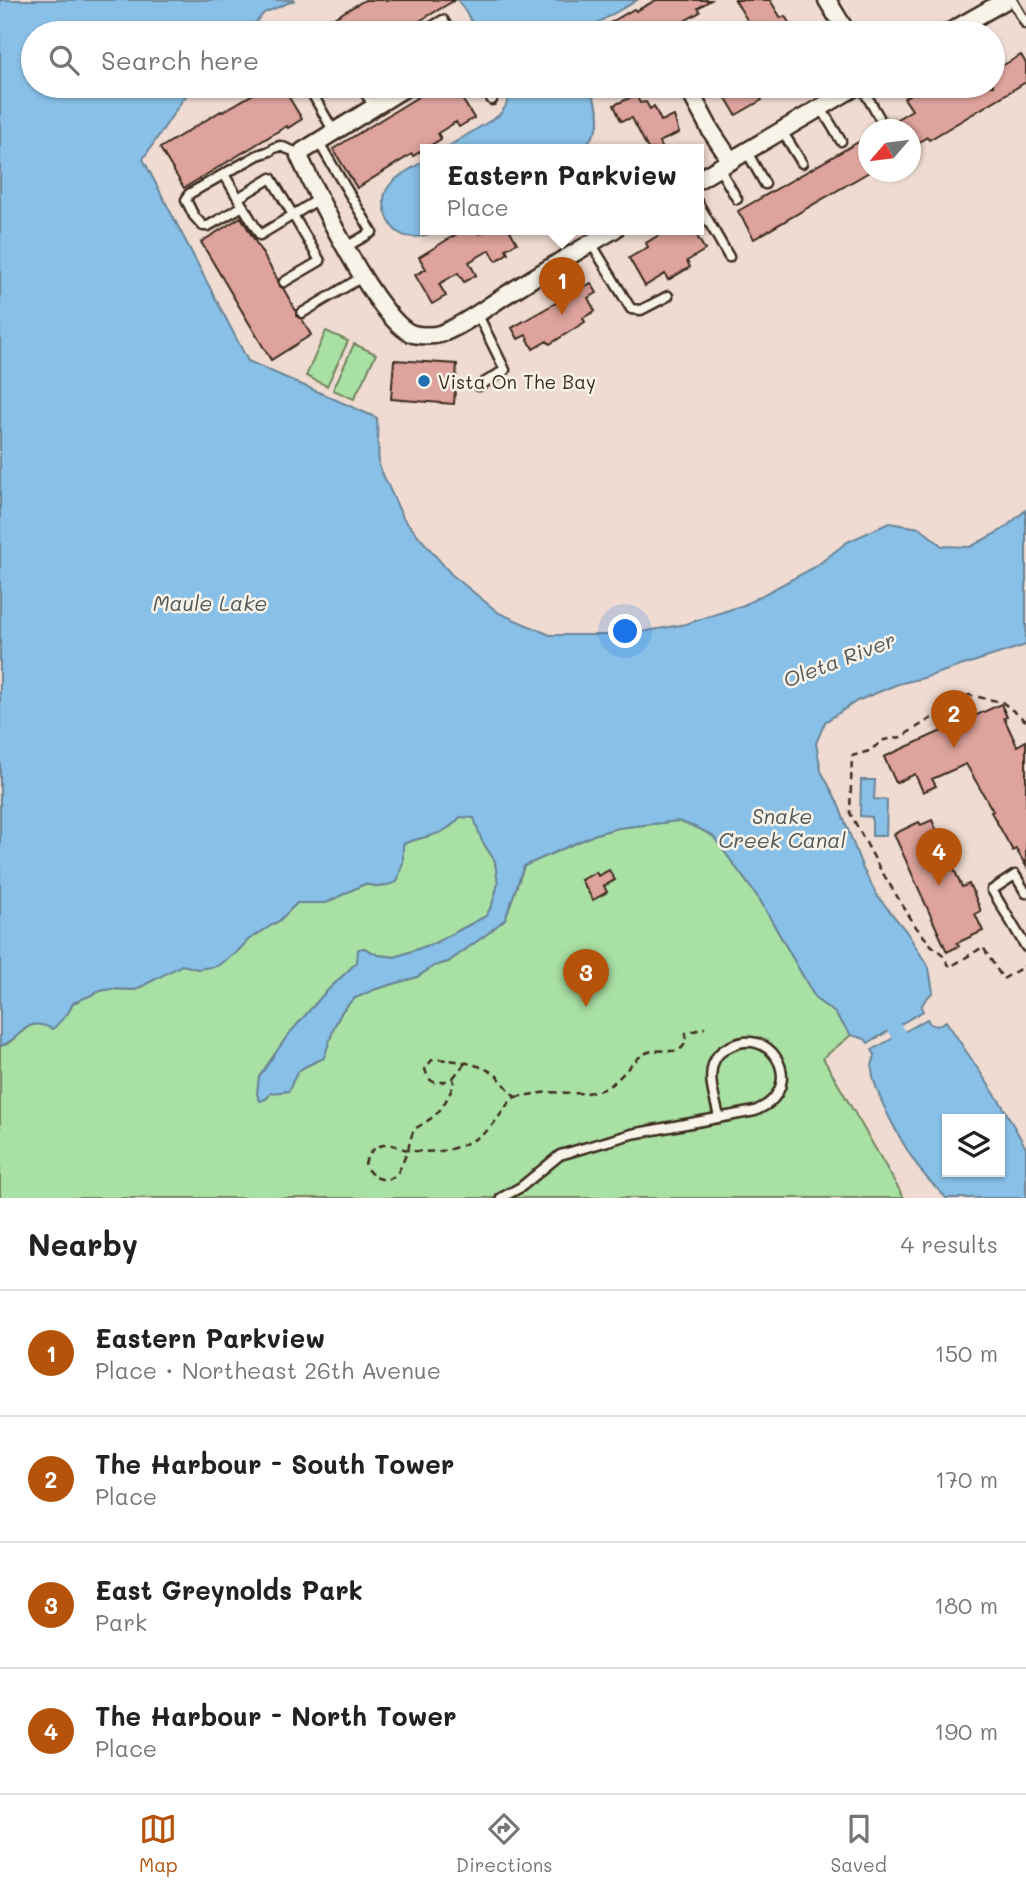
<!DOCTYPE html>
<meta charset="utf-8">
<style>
body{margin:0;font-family:Mali,sans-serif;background:#f6f6f6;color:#222}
.controls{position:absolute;right:21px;bottom:21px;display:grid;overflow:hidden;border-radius:0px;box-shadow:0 2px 5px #0004}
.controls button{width:63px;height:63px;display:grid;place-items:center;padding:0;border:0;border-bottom:2px solid #e0e0e0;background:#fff;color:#222;font:35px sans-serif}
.compass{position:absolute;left:858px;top:119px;width:63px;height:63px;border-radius:50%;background:#fff;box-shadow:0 2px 5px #0004;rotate:242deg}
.you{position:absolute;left:626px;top:632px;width:24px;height:24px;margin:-18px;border:5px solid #fff;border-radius:50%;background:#1a73e8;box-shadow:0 0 0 10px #1a73e833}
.badge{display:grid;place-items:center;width:46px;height:46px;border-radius:50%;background:#b45309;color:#fff;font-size:23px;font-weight:700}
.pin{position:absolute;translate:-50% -58px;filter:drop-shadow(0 2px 4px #0008)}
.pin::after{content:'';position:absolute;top:37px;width:24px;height:21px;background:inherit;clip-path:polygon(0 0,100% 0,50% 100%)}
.popup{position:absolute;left:420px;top:144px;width:284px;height:91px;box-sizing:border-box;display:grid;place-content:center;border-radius:0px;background:#fff;filter:drop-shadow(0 2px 5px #0005);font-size:23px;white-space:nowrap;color:#767676}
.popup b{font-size:26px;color:#222}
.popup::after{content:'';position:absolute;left:50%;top:100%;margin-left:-14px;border:14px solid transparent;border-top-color:#fff}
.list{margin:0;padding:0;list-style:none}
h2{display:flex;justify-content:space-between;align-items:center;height:91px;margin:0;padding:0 28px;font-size:30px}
h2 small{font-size:23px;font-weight:400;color:#767676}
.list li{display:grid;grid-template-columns:46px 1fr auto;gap:21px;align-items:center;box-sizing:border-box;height:126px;padding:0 28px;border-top:2px solid #e0e0e0}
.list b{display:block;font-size:26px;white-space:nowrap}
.list p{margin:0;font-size:23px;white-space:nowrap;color:#767676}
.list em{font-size:23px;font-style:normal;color:#767676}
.icon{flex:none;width:38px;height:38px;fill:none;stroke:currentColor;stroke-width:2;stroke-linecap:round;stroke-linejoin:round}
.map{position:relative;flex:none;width:1026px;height:1198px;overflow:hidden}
.search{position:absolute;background:#fff;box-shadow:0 2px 5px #0004;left:21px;right:21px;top:21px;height:77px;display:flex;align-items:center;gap:18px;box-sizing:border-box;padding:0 24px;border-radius:38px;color:#767676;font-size:26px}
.sheet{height:595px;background:#fff}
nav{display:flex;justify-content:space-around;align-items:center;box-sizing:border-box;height:98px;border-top:2px solid #e0e0e0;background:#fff;font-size:19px;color:#767676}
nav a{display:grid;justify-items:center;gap:4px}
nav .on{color:#b45309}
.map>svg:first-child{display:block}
</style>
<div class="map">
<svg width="1026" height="1198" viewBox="0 0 1026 1198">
<rect width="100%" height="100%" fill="#efdbd1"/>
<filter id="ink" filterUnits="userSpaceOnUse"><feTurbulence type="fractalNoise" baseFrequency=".0143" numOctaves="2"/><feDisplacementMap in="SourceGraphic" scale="14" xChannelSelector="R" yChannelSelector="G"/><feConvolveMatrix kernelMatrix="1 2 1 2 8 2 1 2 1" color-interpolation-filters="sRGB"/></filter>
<g filter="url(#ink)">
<path fill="#a9e0a4" stroke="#728561" stroke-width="2" d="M326,331l22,10 -21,45 -21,-10z
M354,344l22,10 -22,45 -21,-9z
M460,817h14l8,24 13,20 3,23 -6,21 -6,11 -51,27 -40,14 -17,-2 -14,-7 -7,14 -33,32 -36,41 -29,42 -2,17 9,5 5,-6 17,-2 5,-11 8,-13 10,-3 17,-18 6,-19 8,-16 11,-12 20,-9 44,-13 17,-11 14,-4 39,-28 18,-15 19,-53 72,-32 22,-6 60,-7 20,7 15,8 47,64 56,99 18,13 17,23 -28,23 81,140h-904v-152l7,-2 22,-18 39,-13 5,-10 27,-12 11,-2 24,1 47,-26 16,5 39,-17 11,-12 32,-20 17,-17h29l38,-19 17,3 22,-25v-18c22,-9 41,-7 57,-27z"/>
<path fill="#88c0e7" stroke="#698497" stroke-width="2" fill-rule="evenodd" d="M0,0h295l-31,13 -18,20h-213v53h163l-12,12 -41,61 105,202 129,57 2,48 24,52 48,56 48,39 51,22h75l61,-11 58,-19 71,-38 32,-25 42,-19 31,5 22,18 28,1 32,-17 24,-20v135l-103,33 -25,6 -41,17 -32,21 -9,21 5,28 16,30 26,68 15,28 28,34 23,37 4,24 -8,8 -4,7 2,4 -55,32 -3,-4 -14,-4 -17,-23 -18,-13 -56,-99 -47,-64 -15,-8 -20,-7 -60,7 -22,6 -72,32 -19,53 -18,15 -39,28 -14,4 -17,11 -44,13 -20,9 -11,12 -8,16 -10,31c-23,11 -26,7 -35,33l-18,2 -5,6 -6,2 -3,-7 2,-17 29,-42 36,-41 33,-32 1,-13 6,-1 14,7 17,2 40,-14 51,-27 6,-11 6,-21 -3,-23 -13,-20 -8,-23 -14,-1c-17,21 -34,17 -57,27v18l-6,20 -16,5 -17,-3 -38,19h-29l-17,17 -32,20 -11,12 -20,14 -19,3 -16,-4 -47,25 -24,-1 -11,2 -27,12 -5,10 -15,16c-31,-14 -28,9 -53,17z
M458,0h179l-57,33h-101z
M508,86h79c16,26 18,41 -6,63h-137l54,-33c8,-8 13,-19 10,-30z
M425,160l1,69h13c-22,13 -45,12 -53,-16 -3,-9 -3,-19 3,-27 8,-11 25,-18 36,-26z
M861,780h14l-1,19 13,1 -1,36h-14v-19l-12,-1z
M927,1019l3,5 7,2 9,-5 56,84 24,43v50h-80c-6,-7 -13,-13 -19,-20 -17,-20 -56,-86 -55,-112 1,-4 2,-7 3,-11l-3,-5zM947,1119h53v53h-53z"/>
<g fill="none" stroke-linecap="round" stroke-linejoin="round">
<path stroke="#88c0e7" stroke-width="14" d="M885,1011l23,40"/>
</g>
<path fill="#dda39c" stroke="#3b2a1e" stroke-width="2" d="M365,0h90l-56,33h-91z
M656,0h55l-13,8 2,4 -37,21h-50l-5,-9 26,-15 2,2z
M735,0h35l11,18 4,-2 10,17h-40z
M1021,55l5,8v19l-97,58 -2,-3 -16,10v-17h-32l33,-20 -8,-12 20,-12h69v-15z
M267,86h15l20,33 -14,9 -1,-2 -103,62 -24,-40 61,-37 1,1z
M436,86h18l20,32 -15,9 -3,-5 -18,11 3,6 -28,17 -1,-2 -55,34 -24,-39z
M719,86h58l-18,10 3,4 -26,15z
M636,95l4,8 6,-1 4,7 4,-3 7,15 13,-5 5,17 -20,9 4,7h-15l-16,-31 -11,3 -7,-16z
M869,136v36l-115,67 -16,-28z
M241,217l37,63 1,6 4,2 13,23v5l6,3 9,16 -40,25 -70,-118z
M465,229h12l3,5 9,-5h20l8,14 -11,6 2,4 -12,8 -6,-11 -21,12 7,13 -12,7 -6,-9 -19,11 7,12 -14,8 -17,-29 11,-6 -7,-12z
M669,229l3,4 7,-4h14l12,21 -18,11 3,6 -22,13 -3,-6 -20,12 -16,-28 19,-11 -2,-4z
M591,283l6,10 -9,5 7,13 -12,7 2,4 -35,22 -3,-3 -14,8 -7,-14 -8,4 -6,-11z
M394,360l63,4 -3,40 -63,-5z
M1001,704l6,13 -3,1 13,28 9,-5v125l-10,-17 -3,2 -22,-39 2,-1 -27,-47 -34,15 4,7 -13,6 -8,-18 -19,9 -12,-26z
M932,820l7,16 7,-3 5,12 -6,4 17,38 7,-3 5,10 7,17 -6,3 8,17 -26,12 2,3 -12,6 -53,-118 25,-12 2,3z
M609,870l6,10 -11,6 3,6 -14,8 -12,-20 15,-8 2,4z"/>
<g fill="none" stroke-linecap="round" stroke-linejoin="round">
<g stroke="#3b2a1e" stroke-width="13">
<path id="lane" d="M1012,0l14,24
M421,33l22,-13 8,13
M308,86l26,46
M361,86l13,21
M483,86l9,14
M861,86l18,31
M821,108l20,33
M782,131l20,32
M318,141l54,91 -26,15
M274,148l6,-2 21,8
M747,152l18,32
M719,168l18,31
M224,174l34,-19 12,-4
M238,198l-14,-24 -35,20 -3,6 8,16 9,10h5l35,-20
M698,203l31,54
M591,243l40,66 10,1 27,-14
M284,282l36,-21 -27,-46 -33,20 -22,-37 33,-20 22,37 26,-16
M302,313l60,-36
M477,313l28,57 -26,16
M1026,893l-11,-18 -23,15 34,57
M501,1198l20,-11 39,-32 72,-21 123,-23c4,-2 10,-5 14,-8 32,-27 -1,-76 -38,-57 -11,5 -17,11 -19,23 -3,16 4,33 7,48"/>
</g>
<g stroke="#3b2a1e" stroke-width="21">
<path id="street" d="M827,0l20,33
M948,33l58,-33
M408,86l-105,65 -4,5c16,35 80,168 114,178 8,2 20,2 27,0 23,-8 48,-28 69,-41 35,-22 70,-43 106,-64
M687,86l24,45 20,30
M698,180l159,-94"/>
</g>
<path stroke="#3b2a1e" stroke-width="2.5" stroke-dasharray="7 5" stroke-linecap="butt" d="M1026,721l-24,-19 -33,-7 -68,42 -17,3 -15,11 -17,5 -2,57 29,54 37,60 15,18 11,9 8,13 33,-20 20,32 23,-14
M453,1078l12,-15
M515,1097c9,-1 17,-3 26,-4 21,-3 44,5 64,-5 17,-8 25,-27 41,-35 17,-8 41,9 40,-20l19,-5
M408,1150c6,-27 5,-18 25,-33 9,-7 17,-23 21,-33l-1,-6c-15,6 -23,9 -28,-9l7,-9c18,-2 51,4 65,16 6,6 12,14 18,21 -10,8 -13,17 -21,26 -11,15 -34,25 -53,28 -10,1 -23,1 -33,-1 -6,-1 -11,-4 -16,-5 -14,-2 -26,7 -27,21 7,12 23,20 33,6 4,-7 7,-15 10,-22"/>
<use href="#lane" stroke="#f7f3e8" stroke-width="8"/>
<use href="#street" stroke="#f7f3e8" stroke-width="16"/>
</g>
</g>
<circle fill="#1f6fb2" stroke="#f7f3e8" stroke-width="2.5" cx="424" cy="381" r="7"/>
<g text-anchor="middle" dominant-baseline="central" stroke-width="5" stroke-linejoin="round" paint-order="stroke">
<g font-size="19" fill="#3b2a1e" stroke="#f7f3e8" text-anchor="start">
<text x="438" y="381">Vista On The Bay</text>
</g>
<g font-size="21" font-style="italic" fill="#52575a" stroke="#f7f3e8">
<text x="210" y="602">Maule Lake</text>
<text transform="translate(839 659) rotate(-21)">Oleta River</text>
<text x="782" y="815">Snake<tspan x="782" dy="24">Creek Canal</tspan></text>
</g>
</g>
</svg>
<div class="controls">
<button><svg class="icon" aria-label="layers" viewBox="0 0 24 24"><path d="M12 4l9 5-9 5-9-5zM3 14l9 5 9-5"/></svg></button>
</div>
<svg class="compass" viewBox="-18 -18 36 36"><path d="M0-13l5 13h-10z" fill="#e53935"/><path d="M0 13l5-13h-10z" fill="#767676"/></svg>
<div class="you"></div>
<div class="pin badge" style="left:562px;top:315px">1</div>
<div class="popup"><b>Eastern Parkview</b>Place</div>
<div class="pin badge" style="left:954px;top:748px">2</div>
<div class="pin badge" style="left:586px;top:1007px">3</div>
<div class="pin badge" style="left:939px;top:886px">4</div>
<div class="search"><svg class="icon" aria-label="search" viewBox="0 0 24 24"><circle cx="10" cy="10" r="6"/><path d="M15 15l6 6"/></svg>Search here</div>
</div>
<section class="sheet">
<h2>Nearby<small>4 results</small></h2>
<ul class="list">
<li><span class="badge">1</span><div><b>Eastern Parkview</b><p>Place · Northeast 26th Avenue</p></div><em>150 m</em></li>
<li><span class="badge">2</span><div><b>The Harbour - South Tower</b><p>Place</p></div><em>170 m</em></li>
<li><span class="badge">3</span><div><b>East Greynolds Park</b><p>Park</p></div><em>180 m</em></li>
<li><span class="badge">4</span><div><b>The Harbour - North Tower</b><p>Place</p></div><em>190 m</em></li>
</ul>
</section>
<nav>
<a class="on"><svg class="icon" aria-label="map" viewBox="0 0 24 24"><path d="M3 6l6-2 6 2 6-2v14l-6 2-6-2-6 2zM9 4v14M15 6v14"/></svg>Map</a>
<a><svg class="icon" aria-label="directions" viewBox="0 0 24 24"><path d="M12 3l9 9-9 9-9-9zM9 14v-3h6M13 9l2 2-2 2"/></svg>Directions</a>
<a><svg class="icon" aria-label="saved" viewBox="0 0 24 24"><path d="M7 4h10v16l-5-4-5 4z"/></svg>Saved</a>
</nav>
